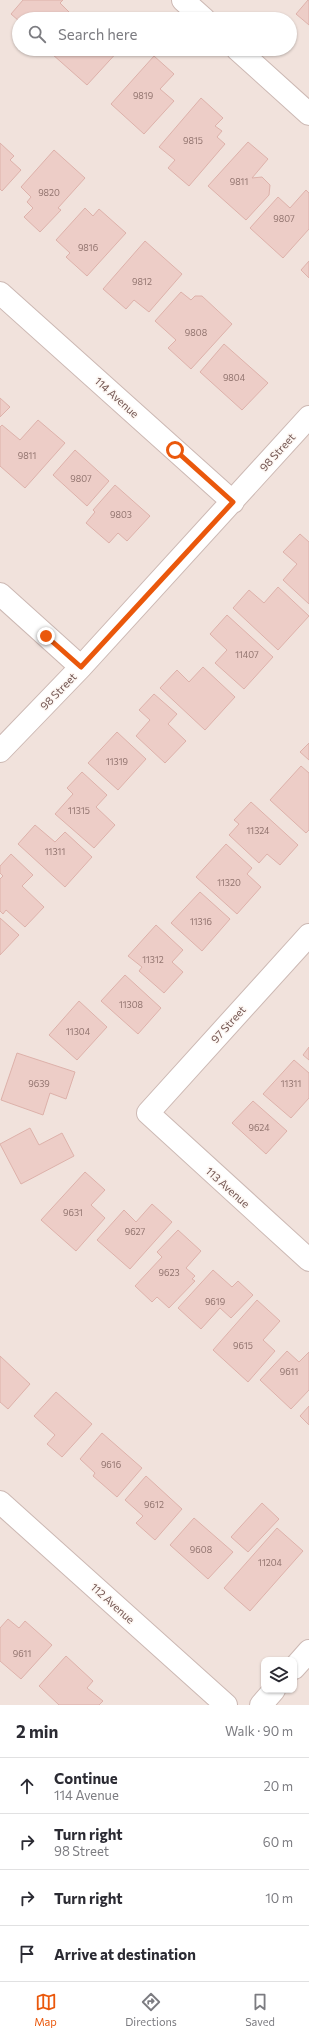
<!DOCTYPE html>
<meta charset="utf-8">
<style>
body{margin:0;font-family:Commissioner,sans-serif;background:#f2f2f3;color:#2b2b33}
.controls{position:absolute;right:12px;bottom:12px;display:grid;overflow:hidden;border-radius:8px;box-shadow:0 1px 3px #0004}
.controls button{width:36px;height:36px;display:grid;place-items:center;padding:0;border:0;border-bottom:1px solid #e1e1e2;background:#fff;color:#2b2b33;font:20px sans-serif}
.stop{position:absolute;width:12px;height:12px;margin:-9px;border:3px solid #ea580c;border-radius:50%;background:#fff}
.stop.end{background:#ea580c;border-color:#fff;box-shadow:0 1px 4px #0008}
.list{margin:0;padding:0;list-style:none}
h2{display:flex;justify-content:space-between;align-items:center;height:52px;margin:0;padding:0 16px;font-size:17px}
h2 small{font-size:13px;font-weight:400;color:#7c7c81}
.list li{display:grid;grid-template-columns:26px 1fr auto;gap:12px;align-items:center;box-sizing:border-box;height:56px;padding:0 16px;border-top:1px solid #e1e1e2}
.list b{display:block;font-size:15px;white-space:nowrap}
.list p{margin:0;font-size:13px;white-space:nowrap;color:#7c7c81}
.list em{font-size:13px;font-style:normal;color:#7c7c81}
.icon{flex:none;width:22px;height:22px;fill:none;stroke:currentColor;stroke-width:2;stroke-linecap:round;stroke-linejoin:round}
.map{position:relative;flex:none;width:309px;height:1705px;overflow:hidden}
.search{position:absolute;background:#fff;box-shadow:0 1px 3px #0004;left:12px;right:12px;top:12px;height:44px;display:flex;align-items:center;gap:10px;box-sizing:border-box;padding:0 14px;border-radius:22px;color:#7c7c81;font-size:15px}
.sheet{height:276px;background:#fff}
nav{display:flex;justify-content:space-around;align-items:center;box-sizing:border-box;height:56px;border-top:1px solid #e1e1e2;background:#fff;font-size:11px;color:#7c7c81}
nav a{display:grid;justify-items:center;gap:2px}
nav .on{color:#ea580c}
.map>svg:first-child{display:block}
</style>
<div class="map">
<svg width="309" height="1705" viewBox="0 0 309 1705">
<rect width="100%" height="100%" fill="#fbf2ed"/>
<path fill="#f1e2dc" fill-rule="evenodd" d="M0,0h309v1705h-309zM19,19h271v30h-271zM264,1660h30v30h-30z"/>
<path fill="#edcdc7" stroke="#ddb1aa" d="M23,0h40l-3,3 14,14 -2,2h-53v2l-8,-7z
M308,0h1v25l-13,-11z
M56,49h64l-33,36 -35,-31z
M154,56l20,18 -14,15 14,12 -30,33 -33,-30z
M201,98l22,20 -8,8 7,5 -5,6 8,7 -36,42 -21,-18 7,-8 -16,-13z
M248,142l20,17 -16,19 10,-1 8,8 -1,10 -23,25 -38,-34z
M0,143l14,13 -4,4 11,10 -19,21 -2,-2z
M54,150l31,28 -27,30 3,2 -21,22 -16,-15 9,-9 -6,-6 4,-5 -10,-10z
M306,190l3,3v36l-26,29 -33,-30 28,-31 12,11z
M85,208l8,8 6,-7 27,24 -39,43 -21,-19 4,-4 -14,-13z
M145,241l37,33 -33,38 -15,-12 -8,9 -23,-20z
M309,261v17l-8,-8z
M181,292l10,8 4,-4h7l30,28 -41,45 -23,-21 8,-8 -21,-19z
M224,344l44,39 -26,27 -42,-38z
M0,398l10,9 -10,10z
M38,420l27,23 -40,45 -25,-22v-39l2,-2 18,15z
M75,450l34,31 -22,25 -34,-31z
M115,485l35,31 -23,25 -9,-8 -9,10 -23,-20 9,-11 -2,-2z
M300,534l9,8v62l-26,-24 14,-16 -14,-12z
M278,587l31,29 -31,34 -45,-42 16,-18 15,13z
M227,615l46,42 -29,32 -29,-26 12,-13 -17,-16z
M203,667l32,30 -30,33 -45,-42 17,-18 12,12z
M154,694l23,20 -9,10 18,17 -21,22 -29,-27 14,-16 -11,-10z
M117,732l29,27 -28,31 -30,-27z
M309,743v17l-9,-8z
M301,766l8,7v57l-3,3 -36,-33z
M82,772l25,23 -11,12 19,18 -21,23 -39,-34 18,-20 -6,-6z
M251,802l47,43 -18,20 -13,-11 -8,9 -30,-28 10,-11 -5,-4z
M35,825l20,17 10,-10 27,25 -27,30 -47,-43z
M226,844l26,24 -5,6 14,13 -24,27 -41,-37z
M11,854l22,21 -11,11 22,21 -19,20 -19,-17 -3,4 -3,-3v-32l3,-3 -3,-3v-7z
M200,892l30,27 -28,32 -31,-28z
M0,918l19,17 -19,20z
M156,925l27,25 -11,12 11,10 -19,21 -25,-22 3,-4 -14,-11z
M125,975l36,33 -23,26 -37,-33z
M79,1001l28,26 -30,33 -28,-25z
M309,1047v13l-6,-5z
M17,1053l58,19 -9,27 -16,-6 -7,22 -42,-15z
M294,1060l15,13v25l-18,20 -28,-24z
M253,1101l34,30 -21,23 -34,-31z
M30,1128l9,17 23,-12 12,23 -53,28 -21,-40z
M85,1172l20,18 -14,15 14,13 -29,33 -35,-31z
M152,1204l20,18 -42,47 -33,-29 27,-30 12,12z
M178,1230l23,21 -15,17 9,8 -3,3 3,2 -26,27 -12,-11 -5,5 -17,-16 27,-29 -5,-5z
M213,1270l19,17 6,-6 15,14 -22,23 -11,-10 -19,21 -23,-21z
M257,1300l23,21 -17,19 12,11 -27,31 -35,-32z
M287,1351l12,11 10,-10v38l-18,19 -31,-29z
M0,1356l30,28 -22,25 -8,-7z
M56,1392l36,32 -30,33 -15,-13 8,-9 -21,-19z
M309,1406v19l-9,-9z
M102,1433l40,35 -25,29 -24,-21 2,-3 -15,-14z
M146,1476l36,33 -27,31 -19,-17 7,-7 -18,-16z
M262,1503l17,16 -31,33 -17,-15z
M194,1518l39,34 -25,27 -38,-34z
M277,1528l26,23 -53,60 -26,-23z
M8,1619l11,9 6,-7 27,24 -31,34 -21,-18v-33z
M66,1656l27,25 -6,7 16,13 -4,4h-40l-20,-19z"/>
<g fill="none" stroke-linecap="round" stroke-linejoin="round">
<g stroke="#ccb8b3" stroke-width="24">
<path id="minor" d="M183,0l21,19
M237,49l72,65
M0,293l233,209
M0,594l81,73
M0,751l81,-84 228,-250
M309,935l-161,178 161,147
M0,1502l226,203
M294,1668l15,-17
M261,1705l13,-15"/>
</g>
<use href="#minor" stroke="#fff" stroke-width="22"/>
</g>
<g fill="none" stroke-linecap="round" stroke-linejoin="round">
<path stroke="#ea580c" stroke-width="5" d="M46,636l35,31 152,-165 -58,-52"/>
</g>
<g text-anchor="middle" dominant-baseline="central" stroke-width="3" stroke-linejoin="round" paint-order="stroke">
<g font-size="9" fill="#92746f">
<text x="143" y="95">9819</text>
<text x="193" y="140">9815</text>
<text x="239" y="181">9811</text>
<text x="49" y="192">9820</text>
<text x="284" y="218">9807</text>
<text x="88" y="247">9816</text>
<text x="142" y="281">9812</text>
<text x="196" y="332">9808</text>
<text x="234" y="377">9804</text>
<text x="27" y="455">9811</text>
<text x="81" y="478">9807</text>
<text x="121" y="514">9803</text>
<text x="247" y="654">11407</text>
<text x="117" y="761">11319</text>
<text x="79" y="810">11315</text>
<text x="258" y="830">11324</text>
<text x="55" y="851">11311</text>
<text x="229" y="882">11320</text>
<text x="201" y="921">11316</text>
<text x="153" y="959">11312</text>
<text x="131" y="1004">11308</text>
<text x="78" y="1031">11304</text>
<text x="39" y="1083">9639</text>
<text x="291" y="1083">11311</text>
<text x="259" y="1127">9624</text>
<text x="73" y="1212">9631</text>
<text x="135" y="1231">9627</text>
<text x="169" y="1272">9623</text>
<text x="215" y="1301">9619</text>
<text x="243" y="1345">9615</text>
<text x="289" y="1371">9611</text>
<text x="111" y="1464">9616</text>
<text x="154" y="1504">9612</text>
<text x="201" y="1549">9608</text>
<text x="270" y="1562">11204</text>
<text x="22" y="1653">9611</text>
</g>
<g font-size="11" fill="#735652" stroke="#fdf7f3">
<text transform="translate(117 397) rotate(42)">114 Avenue</text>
<text transform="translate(277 452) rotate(-48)">98 Street</text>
<text transform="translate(58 691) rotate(-46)">98 Street</text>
<text transform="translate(228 1024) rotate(-48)">97 Street</text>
<text transform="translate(228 1187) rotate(42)">113 Avenue</text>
<text transform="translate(113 1603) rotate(42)">112 Avenue</text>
</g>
</g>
</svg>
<div class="controls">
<button><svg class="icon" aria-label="layers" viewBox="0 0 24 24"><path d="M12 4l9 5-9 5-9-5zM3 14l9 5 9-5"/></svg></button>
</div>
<div class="stop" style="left:175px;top:450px"></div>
<div class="stop end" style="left:46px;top:636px"></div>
<div class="search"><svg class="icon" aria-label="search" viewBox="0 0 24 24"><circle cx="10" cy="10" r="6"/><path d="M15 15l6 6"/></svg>Search here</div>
</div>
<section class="sheet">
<h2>2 min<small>Walk · 90 m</small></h2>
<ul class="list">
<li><svg class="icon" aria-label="ahead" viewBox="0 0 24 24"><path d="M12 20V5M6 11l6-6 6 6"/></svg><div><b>Continue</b><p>114 Avenue</p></div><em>20 m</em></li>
<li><svg class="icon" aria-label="right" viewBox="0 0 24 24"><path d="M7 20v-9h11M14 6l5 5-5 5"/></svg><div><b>Turn right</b><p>98 Street</p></div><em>60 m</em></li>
<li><svg class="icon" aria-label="right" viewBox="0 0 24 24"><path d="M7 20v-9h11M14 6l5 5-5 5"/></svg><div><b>Turn right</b></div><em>10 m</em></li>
<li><svg class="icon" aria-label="arrive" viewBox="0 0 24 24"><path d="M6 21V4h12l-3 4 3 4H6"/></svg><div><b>Arrive at destination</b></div></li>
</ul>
</section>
<nav>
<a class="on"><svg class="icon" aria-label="map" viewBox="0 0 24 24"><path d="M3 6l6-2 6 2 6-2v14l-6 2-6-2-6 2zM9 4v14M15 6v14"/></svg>Map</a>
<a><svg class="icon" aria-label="directions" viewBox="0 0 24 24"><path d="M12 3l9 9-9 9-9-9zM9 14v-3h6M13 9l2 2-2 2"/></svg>Directions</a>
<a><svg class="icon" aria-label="saved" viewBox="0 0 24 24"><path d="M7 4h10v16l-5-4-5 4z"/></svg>Saved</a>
</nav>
